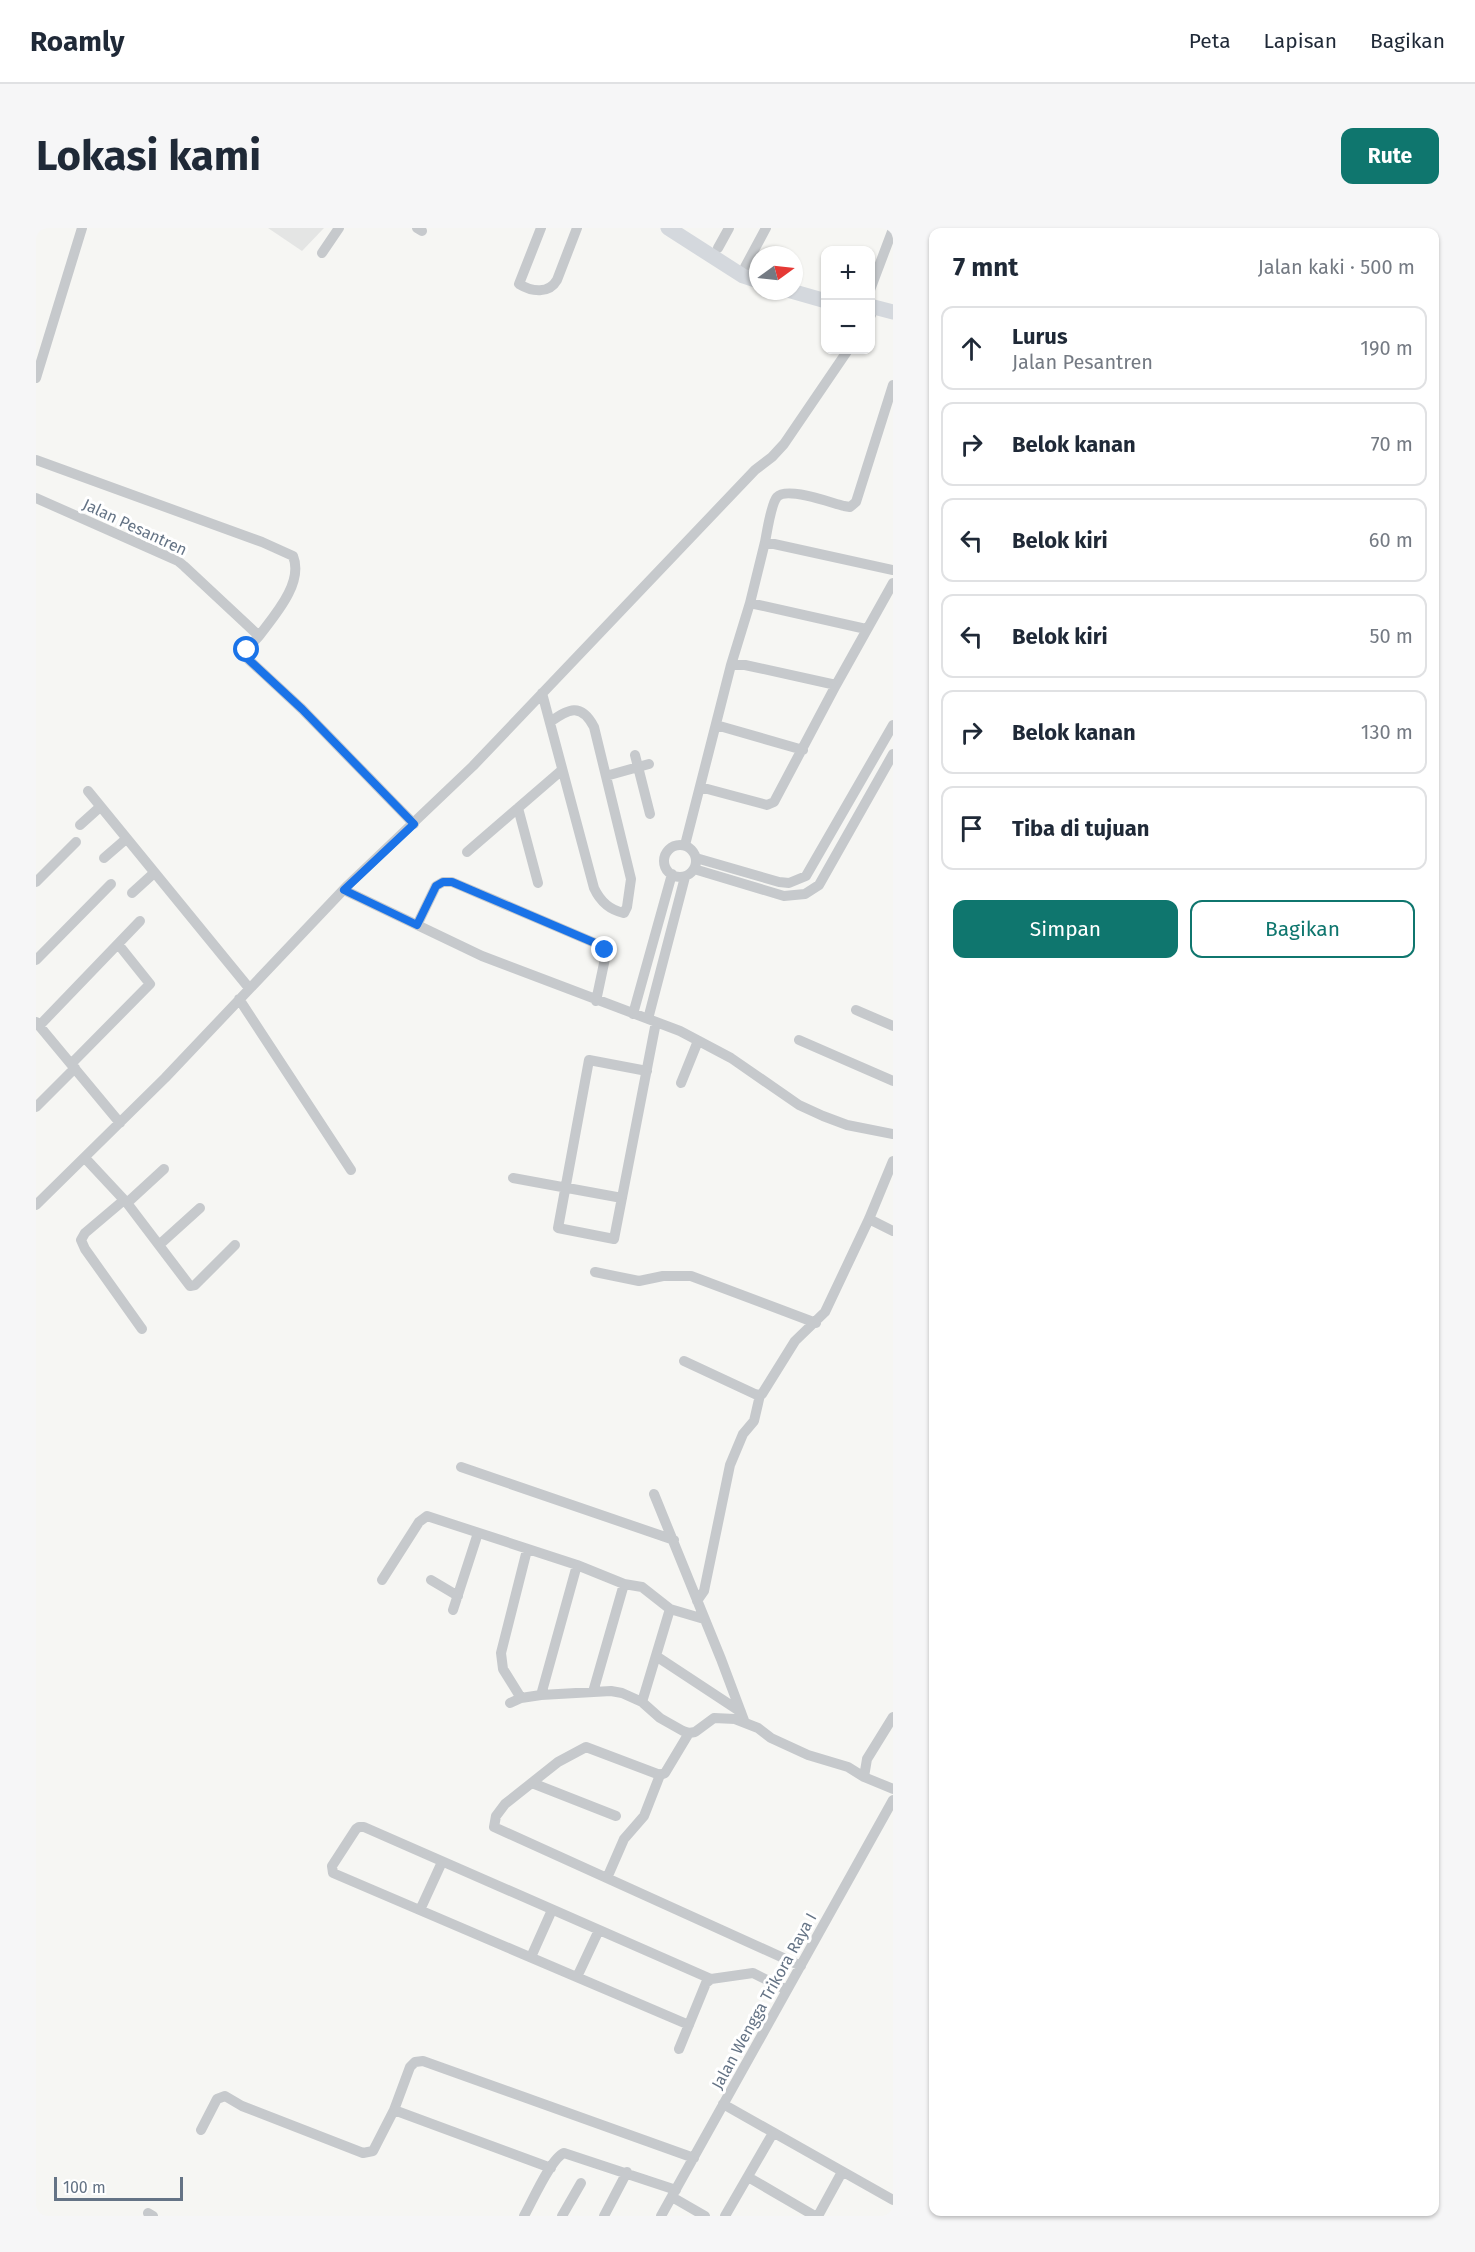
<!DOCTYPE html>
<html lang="id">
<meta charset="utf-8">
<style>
body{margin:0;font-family:"Fira Sans",sans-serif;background:#f6f6f7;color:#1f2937}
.controls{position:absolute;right:18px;top:18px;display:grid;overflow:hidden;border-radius:12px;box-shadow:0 2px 4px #0004}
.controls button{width:54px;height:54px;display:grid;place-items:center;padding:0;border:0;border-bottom:2px solid #e0e1e3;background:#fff;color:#1f2937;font:30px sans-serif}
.compass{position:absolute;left:713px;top:18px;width:54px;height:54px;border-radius:50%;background:#fff;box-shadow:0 2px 4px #0004;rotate:75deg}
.scale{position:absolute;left:18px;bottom:15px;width:129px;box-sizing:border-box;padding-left:6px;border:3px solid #647385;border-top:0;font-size:16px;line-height:21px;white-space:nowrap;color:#647385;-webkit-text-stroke:4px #fff;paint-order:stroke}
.stop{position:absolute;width:18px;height:18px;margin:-14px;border:4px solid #1a73e8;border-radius:50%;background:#fff}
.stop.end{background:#1a73e8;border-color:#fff;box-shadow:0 2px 6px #0008}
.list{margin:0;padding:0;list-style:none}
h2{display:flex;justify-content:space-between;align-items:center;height:78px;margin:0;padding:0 24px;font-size:26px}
h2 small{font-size:20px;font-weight:400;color:#747a83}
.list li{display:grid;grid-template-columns:39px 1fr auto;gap:18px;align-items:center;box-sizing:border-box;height:84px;margin:0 12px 12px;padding:0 12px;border:2px solid #e0e1e3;border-radius:12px}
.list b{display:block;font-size:22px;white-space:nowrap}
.list p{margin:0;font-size:20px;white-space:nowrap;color:#747a83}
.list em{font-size:20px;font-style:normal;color:#747a83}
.actions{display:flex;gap:12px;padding:18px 24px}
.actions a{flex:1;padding:14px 0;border:2px solid #0f766e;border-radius:12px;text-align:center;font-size:21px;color:#0f766e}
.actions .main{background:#0f766e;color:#fff}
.icon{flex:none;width:33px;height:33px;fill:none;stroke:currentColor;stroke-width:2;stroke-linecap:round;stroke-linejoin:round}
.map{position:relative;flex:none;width:857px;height:1988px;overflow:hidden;border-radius:12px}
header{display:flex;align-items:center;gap:36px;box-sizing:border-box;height:84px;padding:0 30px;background:#fff;border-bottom:2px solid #e0e1e3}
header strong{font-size:28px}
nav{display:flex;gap:33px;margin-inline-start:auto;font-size:21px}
.intro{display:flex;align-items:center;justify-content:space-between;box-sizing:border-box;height:144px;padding:0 36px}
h1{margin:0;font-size:42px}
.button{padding:15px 27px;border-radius:12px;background:#0f766e;color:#fff;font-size:21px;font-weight:700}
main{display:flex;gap:36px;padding:0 36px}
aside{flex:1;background:#fff;border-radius:12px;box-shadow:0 2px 4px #0004}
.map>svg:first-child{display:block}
</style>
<header>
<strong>Roamly</strong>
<nav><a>Peta</a><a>Lapisan</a><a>Bagikan</a></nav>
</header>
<div class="intro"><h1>Lokasi kami</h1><a class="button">Rute</a></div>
<main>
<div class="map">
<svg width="857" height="1988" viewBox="0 0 857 1988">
<rect width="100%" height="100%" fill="#f6f6f3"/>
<path fill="#e4e5e4" d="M232,0h56l-22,23z"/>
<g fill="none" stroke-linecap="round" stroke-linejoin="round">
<path stroke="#c6c9cc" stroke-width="10" d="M381,0l5,3
M505,0l-22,56c13,8 30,10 38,-4l20,-52
M682,20l11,-20
M286,25l17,-25
M709,39l21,-39
M834,62l23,-61
M834,88l1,-1
M0,150l46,-150
M0,232l226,82 31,14c11,27 -19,60 -34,80
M0,270l142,63 6,5 75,70 -12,13 1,10 54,50 112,115
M729,314c2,-10 6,-38 12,-45 10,-11 54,6 67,9l6,1 6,-5 37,-117
M714,375l116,26
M695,437l19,-62 15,-61 128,28
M506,465l52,195c6,13 15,22 30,25l3,-6 4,-28 -37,-152c-13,-25 -26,-18 -44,-5
M680,497l87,25
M599,527l15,59
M570,548l43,-12
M664,559l67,18 7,-3 62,-117
M52,563l161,197
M482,580l20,75
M44,597l20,-18
M628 633a16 16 0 1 1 32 0a16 16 0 1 1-32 0Z
M649,617l46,-180h14l91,20 57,-102
M431,624l95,-82
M68,630l22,-19
M660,630l83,24 10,1 17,-7 87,-151
M658,641l90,27 21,-2 14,-9 74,-131
M0,654l40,-40
M308,662l138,66 198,75 51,27 68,47 24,11 24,9 46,9
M96,665l22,-20
M381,697l19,-39 7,-4h9l150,64 4,8 -10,47
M0,732l75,-76
M203,771l112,171
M820,782l37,16
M597,786l39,-140
M612,791l37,-142
M0,794l84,101
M3,798l101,-105
M763,812l94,41
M35,836l79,-80 -32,-40
M611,843l-58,-11 -31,168 56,11c14,-72 28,-144 42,-217
M645,855l17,-42
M0,879l39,-39
M49,930l42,45 63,83 5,-1 40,-40
M477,950l109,20
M88,972l-39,33 -4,7 4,9 57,80
M91,975l37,-34
M0,977l129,-127 183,-193 125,-119 282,-296 17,-13 12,-13 64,-94
M833,991l24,12
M123,1017l41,-37
M559,1044l44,9 24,-5h28l125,47
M648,1133l73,34 5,-1 33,-53 30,-29 44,-93 24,-58
M425,1239l213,73
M618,1266l67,165 24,64
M346,1352l37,-58 8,-6 150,49 47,19 18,3 28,22 34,10
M395,1352l27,16
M661,1373l7,-10 26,-126 13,-31 11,-13 6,-26
M417,1382l25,-77
M620,1428l85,56
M557,1464l31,-108
M505,1467l36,-130
M485,1470l-18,-29 -2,-16 26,-103
M606,1474l28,-93
M474,1475l11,-5 20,-3 70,-4 11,2 20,9 18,16 23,13 6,2 6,-1 19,-14 21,1 23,9 13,10 37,17 40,12 16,10 29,12
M653,1505l-24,40 -5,2 -74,-28 -28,15 -53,42 -9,12 -2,11 307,139
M828,1549l3,-18 26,-42
M496,1555l84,33
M571,1650l17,-39 20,-23 16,-41
M384,1682l22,-48
M495,1729l21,-47
M541,1749l22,-47
M653,1797l-356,-152 -1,-7 24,-37 3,-2h5l347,152
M643,1821l27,-66 5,-4 42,-6 34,17
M687,1876l170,96
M358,1882l157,58
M165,1902l16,-31 8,-3 17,10 121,47 10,-2 21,-41 16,-43 5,-5 8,-1 271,97
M712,1949l67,39
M636,1969l33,19
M112,1985l5,3
M488,1988c8,-14 27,-58 40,-63l112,37
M526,1988l19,-33
M568,1988l23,-44
M625,1988l232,-416
M689,1988l48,-83
M782,1988l24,-44"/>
<path stroke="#d4d8dd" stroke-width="15" d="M632,0l75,48 15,5
M755,63l35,10
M834,78l23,6"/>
</g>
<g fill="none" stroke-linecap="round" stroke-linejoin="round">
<path stroke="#1a73e8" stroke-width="8" d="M211,422l1,9 54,50 112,115 -70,66 73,35 19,-39 7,-4h9l150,64 3,4"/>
</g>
<g text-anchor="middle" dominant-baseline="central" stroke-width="6" stroke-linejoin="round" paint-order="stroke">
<g font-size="16" fill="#647385" stroke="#fff">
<text transform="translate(99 299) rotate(25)">Jalan Pesantren</text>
<text transform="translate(728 1773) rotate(-61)">Jalan Wengga Trikora Raya I</text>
</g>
</g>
</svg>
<div class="controls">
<button>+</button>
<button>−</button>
</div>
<svg class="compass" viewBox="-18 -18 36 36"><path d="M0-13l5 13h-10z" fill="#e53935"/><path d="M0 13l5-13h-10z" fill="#747a83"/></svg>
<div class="scale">100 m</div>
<div class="stop" style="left:211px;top:422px"></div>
<div class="stop end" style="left:569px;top:722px"></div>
</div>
<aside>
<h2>7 mnt<small>Jalan kaki · 500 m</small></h2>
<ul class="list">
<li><svg class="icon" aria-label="ahead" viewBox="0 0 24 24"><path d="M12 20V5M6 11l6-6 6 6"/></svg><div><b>Lurus</b><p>Jalan Pesantren</p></div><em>190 m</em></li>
<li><svg class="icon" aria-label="right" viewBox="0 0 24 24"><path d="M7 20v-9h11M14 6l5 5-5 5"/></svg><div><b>Belok kanan</b></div><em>70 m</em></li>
<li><svg class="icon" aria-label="left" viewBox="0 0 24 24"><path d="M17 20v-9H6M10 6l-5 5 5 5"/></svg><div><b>Belok kiri</b></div><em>60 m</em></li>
<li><svg class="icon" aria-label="left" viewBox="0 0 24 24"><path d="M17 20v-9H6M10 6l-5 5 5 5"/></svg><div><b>Belok kiri</b></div><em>50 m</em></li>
<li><svg class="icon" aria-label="right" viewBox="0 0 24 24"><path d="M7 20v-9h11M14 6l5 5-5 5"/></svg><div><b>Belok kanan</b></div><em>130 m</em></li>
<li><svg class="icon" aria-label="arrive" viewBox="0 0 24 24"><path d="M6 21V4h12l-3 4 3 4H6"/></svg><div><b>Tiba di tujuan</b></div></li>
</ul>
<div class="actions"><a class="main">Simpan</a><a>Bagikan</a></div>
</aside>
</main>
